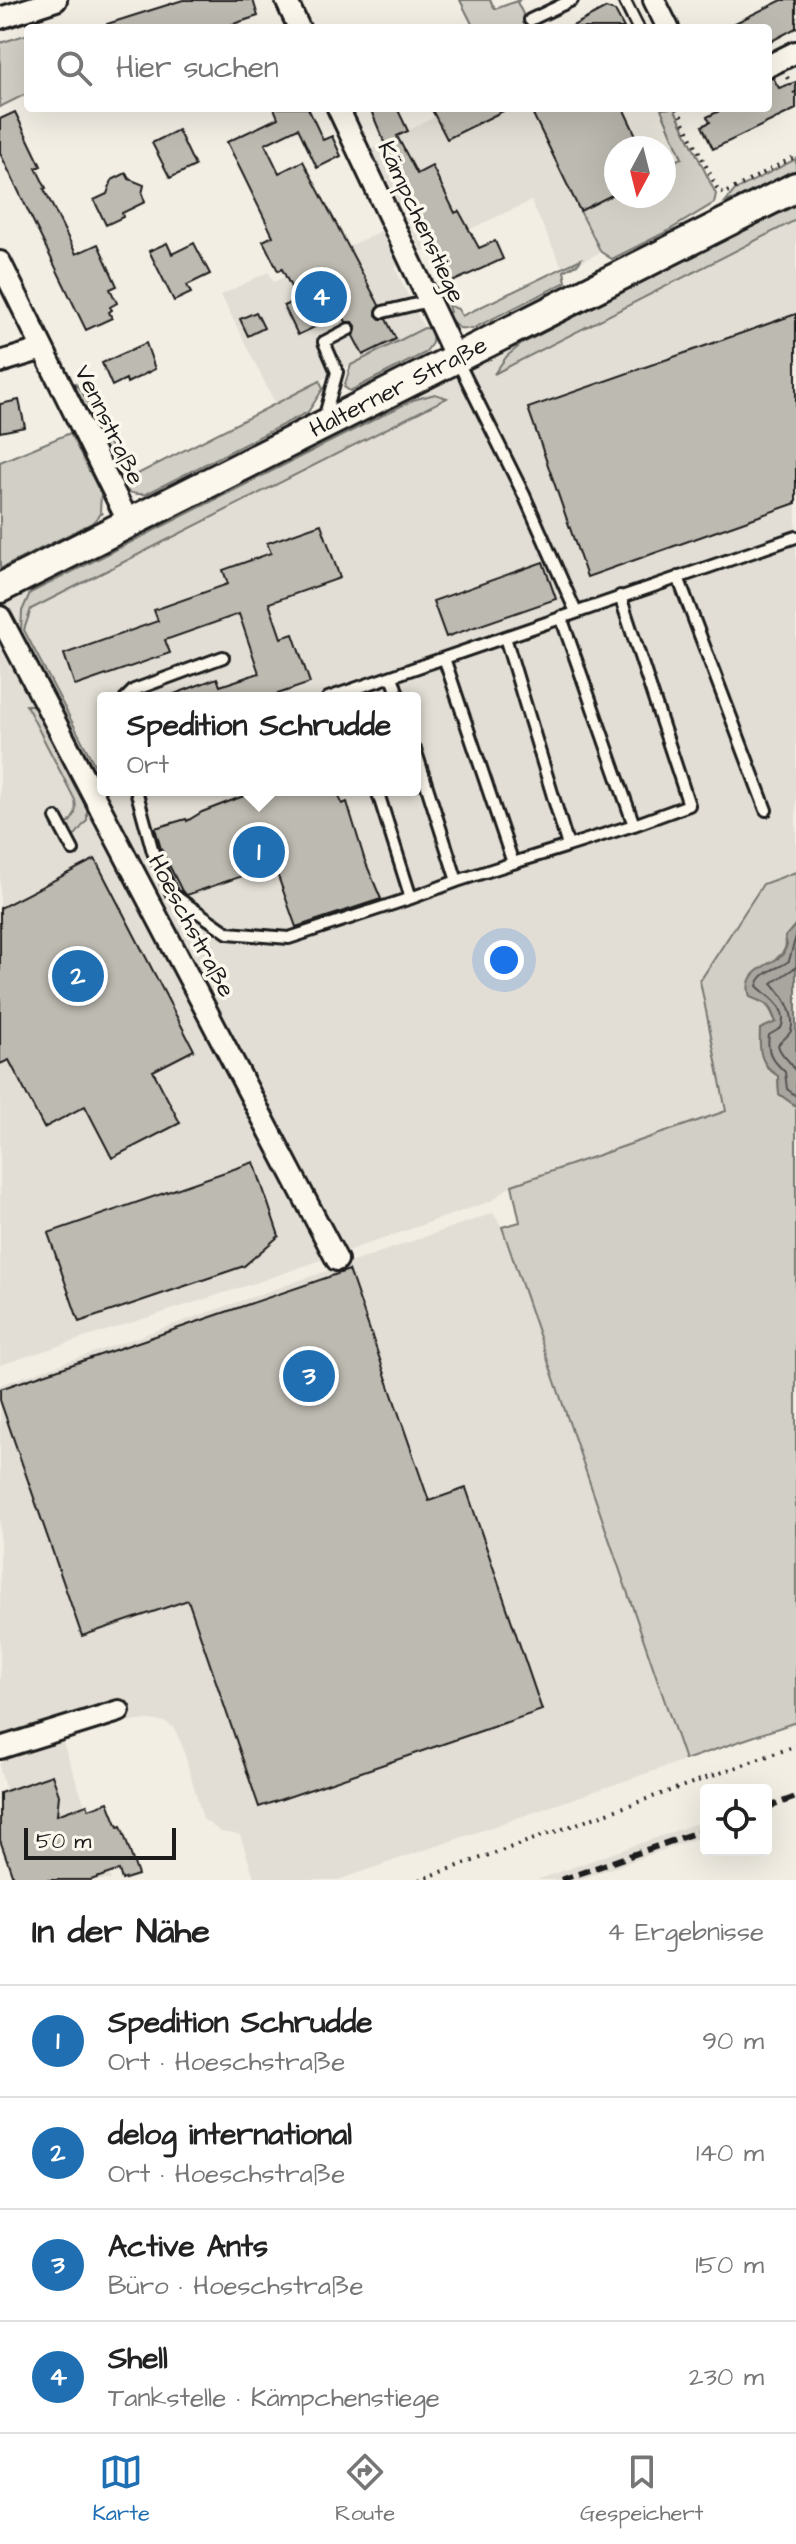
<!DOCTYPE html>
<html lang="de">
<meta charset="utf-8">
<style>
body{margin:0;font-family:"Architects Daughter",sans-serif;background:#f2f2f2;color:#222}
.controls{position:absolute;right:24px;bottom:24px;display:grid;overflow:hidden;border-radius:8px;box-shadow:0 8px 32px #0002}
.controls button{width:72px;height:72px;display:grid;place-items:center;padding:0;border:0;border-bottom:2px solid #e0e0e0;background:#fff;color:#222;font:40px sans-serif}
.compass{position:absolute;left:604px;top:136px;width:72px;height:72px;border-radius:50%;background:#fff;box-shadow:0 8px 32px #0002;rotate:187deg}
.scale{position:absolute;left:24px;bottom:20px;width:152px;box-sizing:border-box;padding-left:8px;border:4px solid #1c1c1c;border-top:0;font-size:22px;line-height:28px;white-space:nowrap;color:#1c1c1c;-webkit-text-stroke:6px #fbf7ec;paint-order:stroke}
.you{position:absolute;left:504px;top:960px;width:28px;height:28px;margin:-20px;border:6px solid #fff;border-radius:50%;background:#1a73e8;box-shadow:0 0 0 12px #1a73e833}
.badge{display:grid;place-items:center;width:52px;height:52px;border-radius:50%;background:#1f6fb2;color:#fff;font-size:26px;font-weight:700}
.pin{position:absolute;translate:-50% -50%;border:4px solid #fff;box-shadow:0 2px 8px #0006}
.popup{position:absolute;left:97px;top:692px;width:324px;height:104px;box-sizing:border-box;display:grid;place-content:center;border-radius:8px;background:#fff;filter:drop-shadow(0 2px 6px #0005);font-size:26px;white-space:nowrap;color:#767676}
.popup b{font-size:30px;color:#222}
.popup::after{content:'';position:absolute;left:50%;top:100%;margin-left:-16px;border:16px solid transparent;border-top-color:#fff}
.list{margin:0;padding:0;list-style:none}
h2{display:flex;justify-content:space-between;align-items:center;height:104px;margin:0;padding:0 32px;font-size:34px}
h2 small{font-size:26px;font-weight:400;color:#767676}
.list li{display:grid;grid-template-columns:52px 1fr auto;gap:24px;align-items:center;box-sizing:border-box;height:112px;padding:0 32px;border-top:2px solid #e0e0e0}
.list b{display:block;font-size:30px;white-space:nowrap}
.list p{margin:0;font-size:26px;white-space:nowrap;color:#767676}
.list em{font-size:26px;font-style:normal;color:#767676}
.icon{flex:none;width:44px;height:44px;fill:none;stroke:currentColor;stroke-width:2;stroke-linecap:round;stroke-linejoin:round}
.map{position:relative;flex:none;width:796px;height:1880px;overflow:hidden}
.search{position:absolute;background:#fff;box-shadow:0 8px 32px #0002;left:24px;right:24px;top:24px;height:88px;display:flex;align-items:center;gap:20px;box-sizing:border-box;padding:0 28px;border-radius:8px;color:#767676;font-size:30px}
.sheet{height:552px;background:#fff}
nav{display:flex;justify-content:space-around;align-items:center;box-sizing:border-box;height:112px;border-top:2px solid #e0e0e0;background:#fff;font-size:22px;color:#767676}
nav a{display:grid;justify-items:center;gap:4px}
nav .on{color:#1f6fb2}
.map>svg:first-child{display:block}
</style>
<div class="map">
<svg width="796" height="1880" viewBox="0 0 796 1880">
<rect width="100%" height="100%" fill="#f2eee4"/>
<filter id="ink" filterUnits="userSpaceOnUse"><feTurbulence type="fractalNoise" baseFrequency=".0125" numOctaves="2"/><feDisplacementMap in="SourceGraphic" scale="16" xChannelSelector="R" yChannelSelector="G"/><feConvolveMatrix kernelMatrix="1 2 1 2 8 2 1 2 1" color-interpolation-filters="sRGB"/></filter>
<g filter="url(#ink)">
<path fill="#e2ded5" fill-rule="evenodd" d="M452,108h78l71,144 -22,11 1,-4 -18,8 -31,-66 -109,50 -50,-102z
M796,188v683l-34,13 -63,97 26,130 -213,74 -21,16 -233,81 -258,83v-777zM103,698h312v92h-312z
M381,231l17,35 -3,2 29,60 -149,75 -54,-108 47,-23 6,10z
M493,1213l9,14 183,533 -347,120h-83l-15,-45 -19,-3 -18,-13 -21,-74 -8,-17 -9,-6 -16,-2 -20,2 -6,-15 -123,37v-359z
M62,1740l49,140h-77l-34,-109v-8z
M706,1820v15l-128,45h-41z"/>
<path fill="#d2cfc6" stroke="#777671" stroke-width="2" d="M460,0h30l5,9 25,-9 -3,2 13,26h-56z
M28,34v59l-28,14v-64z
M674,108l42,86 -2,9 -48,29 -54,27 -11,-7 -21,-41 36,-18v3h48v-31l18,-7 -21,-49z
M796,159v13l-45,22 -26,8 10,-12z
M796,203v17l-302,154 13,-18 16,-13z
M581,259l-2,4 -15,8 2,11 -94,47 -13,-1 -14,-14 5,-2 -2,-7 10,4 4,7z
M424,328l9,1 -1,14 -7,10 -75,38 -6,-4 7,-22z
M320,381l3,8 -15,23 -162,82c-9,1 -17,0 -25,-7l-50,-102 4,-2 7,9 46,87z
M435,394l12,4 -416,211 -7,21 79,151h-3l-79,-150 1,-20 8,-18 383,-193z
M70,433l31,61 -1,18 2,1 -10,10 -92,46v-107z
M26,705h10l51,95v20l-14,18 -7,-12c9,-9 11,-14 9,-26z
M796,872v52l-11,13c4,16 -7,17 -14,28 -6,10 -9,22 -14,33 29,17 15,43 10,70l11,8 1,18 17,12v616l-111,38 -183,-533 18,-5 -8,-37 214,-74 -26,-130 63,-97z"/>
<path fill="#a9a6a0" stroke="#716f6b" stroke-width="2" d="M796,924v182l-17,-12 -1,-18c-19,-13 -19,-25 -18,-47l16,-7 -7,-17 -19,-8c-8,-25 16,-31 32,-41l5,-11 -2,-8z"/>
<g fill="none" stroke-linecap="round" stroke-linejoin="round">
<path stroke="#545351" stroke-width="2" d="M796,936l-7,25c-12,9 -28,9 -32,25 11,11 33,22 24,42l-12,7c-3,19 4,25 16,37l2,17 9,7
M796,967l-24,16c10,11 24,30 19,48 -3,6 -10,9 -13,14 3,13 14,15 18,28"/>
</g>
<path fill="#bdbab1" stroke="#1c1c1c" stroke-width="2" d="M183,0h70l5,16 -37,12h-114v-4z
M782,0h14v28l-28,15v-15h-43z
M606,8l9,3 9,17h-55z
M773,78l6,10 17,-6v27l-83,40 -11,-23 8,-4 -3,-5 18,-9h43v-29z
M274,108h34l15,32 9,-4 9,20 -24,12 -19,-40 -33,16 14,29 24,-12 76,144 -3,10 4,4h6l10,20 -33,16 -10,-19 3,-10 -3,-4h-7l-4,-8 -44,21 -14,-29 13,-7 -15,-30 -4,2 -15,-30 10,-5 -46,-94 51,-24z
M370,108h27l11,23 -11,5 20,38 15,-8 23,47 4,-2 20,37 16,-7 8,18 -53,24 -58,-124 -3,2 -8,-15 4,-2z
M431,108h78l-62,31z
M530,108h93l19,40h-26v45l-36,18z
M15,112l26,54 -5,2 10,20 -2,1 32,65 22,-10 19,42 -7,3 7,14 -7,4 2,3 -3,2 3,6 -26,12 -86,-177v-34z
M178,130l17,36 -25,12 -18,-35z
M126,173l3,6 15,6 -2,9 3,8 -23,11 1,4 -17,8 -12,-25 13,-6 5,-14z
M167,243l5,11 22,-11 16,31 -23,11 4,8 -17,8 -25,-50z
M256,312l8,16 -16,8 -8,-17z
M796,314v189l-209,74 -59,-169z
M146,343l9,26 -28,14 -1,-4 -14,7 -10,-23z
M19,400l6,27 -25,5v-28z
M321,524l19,54 -71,25 12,35 12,-4 17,49 -44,15h-97v-2l48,-18 3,8 39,-13 -20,-59 -74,26 5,13 -95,33 -11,-32 94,-33 -4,-11 74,-26 -5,-14 48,-17 -4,-10z
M543,562l13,37 -110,38 -13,-36z
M259,790h78l5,14 5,-2 18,59 16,38 -85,28 -22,-62 -87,30 -5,-4 -21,-42 -6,-21 31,-9 1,2 15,-9z
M95,859l99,191 -41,21 27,52 -68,35 -27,-52 -41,22 -35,-68 -9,4v-156z
M254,1162l25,74 -35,30 -165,56 -31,-89z
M349,1270l80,231 37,-13 76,222 -283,97 -71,-207 -106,36 -82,-236v-11z
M52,1775l7,20 -2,20 30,-11 2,5 19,-7 10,25 3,-1 17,49 -16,5 -3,-10 -28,10h-77l-14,-40v-47z"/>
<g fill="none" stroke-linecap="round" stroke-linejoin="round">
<g stroke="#1c1c1c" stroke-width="16">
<path id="lane" d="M624,0l14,28
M530,20l42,-20
M383,312l46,-11
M457,360l67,135 52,117
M324,419l13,-47 -13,-30 25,-13
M678,577l88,233
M620,596l69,209 -55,20
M561,617l73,208 -66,21
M505,637l63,209 -55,17
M444,658l69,205 -56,18
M392,676l7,22
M126,698l8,-8 89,-33
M328,698l468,-161
M136,790l17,62 19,42 56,39 61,5 122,-40 -34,-108
M56,818l17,32
M411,898l46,-17 -42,-132"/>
</g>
<g stroke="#1c1c1c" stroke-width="26">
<path id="street" d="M286,0l13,28
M654,0l14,28
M0,18l56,-18
M768,66l28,-14
M338,108l118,250
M0,262l129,261
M0,362l43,-13
M0,617l337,643
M0,1748l119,-37"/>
</g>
<g stroke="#1c1c1c" stroke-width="34">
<g id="secondary">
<path id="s1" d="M0,588l796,-401"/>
</g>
</g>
<path stroke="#1c1c1c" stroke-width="4" stroke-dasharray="2 6" stroke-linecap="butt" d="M787,77l9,18
M677,108l42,84 7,1
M727,192l69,-36
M419,1880l377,-134"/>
<use href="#lane" stroke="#fbf7ec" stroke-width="10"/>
<use href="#street" stroke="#fbf7ec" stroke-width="20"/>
<use href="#secondary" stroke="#fbf7ec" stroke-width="28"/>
<path stroke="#1c1c1c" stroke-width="6" stroke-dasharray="12 6" stroke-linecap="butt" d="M766,1808l30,-11
M561,1880l145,-51"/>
</g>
</g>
<g text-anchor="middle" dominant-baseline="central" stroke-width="7" stroke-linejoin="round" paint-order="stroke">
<g font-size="24" fill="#1c1c1c" stroke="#fbf7ec">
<text transform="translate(421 222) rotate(65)">Kämpchenstiege</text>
<text stroke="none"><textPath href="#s1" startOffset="446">Halterner Straße</textPath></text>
<text transform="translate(109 425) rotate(64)">Vennstraße</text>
<text transform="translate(191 926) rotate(62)">Hoeschstraße</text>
</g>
</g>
</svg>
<div class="controls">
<button><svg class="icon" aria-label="locate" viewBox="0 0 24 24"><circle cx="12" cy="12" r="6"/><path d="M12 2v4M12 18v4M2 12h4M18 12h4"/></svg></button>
</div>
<svg class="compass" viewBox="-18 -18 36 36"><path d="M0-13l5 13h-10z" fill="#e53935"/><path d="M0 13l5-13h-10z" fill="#767676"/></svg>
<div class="scale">50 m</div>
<div class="you"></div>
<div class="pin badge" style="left:259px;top:852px">1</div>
<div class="popup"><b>Spedition Schrudde</b>Ort</div>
<div class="pin badge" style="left:78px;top:976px">2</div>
<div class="pin badge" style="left:309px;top:1376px">3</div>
<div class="pin badge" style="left:321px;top:297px">4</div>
<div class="search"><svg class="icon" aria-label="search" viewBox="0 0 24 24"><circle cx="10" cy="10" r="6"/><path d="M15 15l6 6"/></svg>Hier suchen</div>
</div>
<section class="sheet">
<h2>In der Nähe<small>4 Ergebnisse</small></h2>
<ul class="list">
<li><span class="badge">1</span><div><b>Spedition Schrudde</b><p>Ort · Hoeschstraße</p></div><em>90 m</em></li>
<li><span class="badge">2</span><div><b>delog international</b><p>Ort · Hoeschstraße</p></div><em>140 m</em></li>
<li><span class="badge">3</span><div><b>Active Ants</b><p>Büro · Hoeschstraße</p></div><em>150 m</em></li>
<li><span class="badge">4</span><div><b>Shell</b><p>Tankstelle · Kämpchenstiege</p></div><em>230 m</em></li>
</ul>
</section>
<nav>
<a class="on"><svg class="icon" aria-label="map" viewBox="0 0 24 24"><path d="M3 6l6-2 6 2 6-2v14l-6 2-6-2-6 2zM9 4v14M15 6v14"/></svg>Karte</a>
<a><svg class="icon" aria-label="directions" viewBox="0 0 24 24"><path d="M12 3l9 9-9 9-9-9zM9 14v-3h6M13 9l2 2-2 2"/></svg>Route</a>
<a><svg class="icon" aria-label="saved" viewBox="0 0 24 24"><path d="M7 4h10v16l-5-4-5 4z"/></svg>Gespeichert</a>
</nav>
